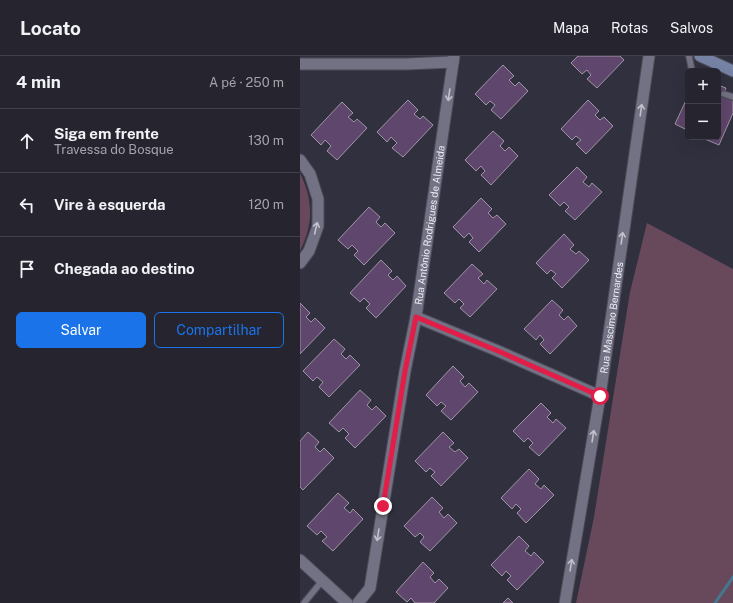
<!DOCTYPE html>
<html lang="pt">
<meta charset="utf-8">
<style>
body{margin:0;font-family:"Public Sans",sans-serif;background:#2d2c37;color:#f1f3f6}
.controls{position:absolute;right:12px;top:12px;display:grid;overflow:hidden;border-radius:6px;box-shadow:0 4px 16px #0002}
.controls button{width:36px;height:36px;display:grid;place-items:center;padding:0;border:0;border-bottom:1px solid #42414b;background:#25242f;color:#f1f3f6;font:20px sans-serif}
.stop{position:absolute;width:12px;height:12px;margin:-9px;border:3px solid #e11d48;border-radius:50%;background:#fff}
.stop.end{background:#e11d48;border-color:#fff;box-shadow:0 1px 4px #0008}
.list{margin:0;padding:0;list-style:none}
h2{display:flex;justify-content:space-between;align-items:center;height:52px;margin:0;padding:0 16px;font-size:17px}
h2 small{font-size:13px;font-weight:400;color:#a3a4aa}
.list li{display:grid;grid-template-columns:26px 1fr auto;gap:12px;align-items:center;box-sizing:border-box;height:64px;padding:0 16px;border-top:1px solid #42414b}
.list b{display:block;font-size:15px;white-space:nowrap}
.list p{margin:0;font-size:13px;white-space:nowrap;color:#a3a4aa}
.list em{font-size:13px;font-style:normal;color:#a3a4aa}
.actions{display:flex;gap:8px;padding:12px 16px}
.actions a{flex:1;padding:9px 0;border:1px solid #1a73e8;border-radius:6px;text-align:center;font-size:14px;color:#1a73e8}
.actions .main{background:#1a73e8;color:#fff}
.icon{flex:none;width:22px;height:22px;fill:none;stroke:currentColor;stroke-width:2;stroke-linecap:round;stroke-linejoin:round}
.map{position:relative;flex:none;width:433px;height:547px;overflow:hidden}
header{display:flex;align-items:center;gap:24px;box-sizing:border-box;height:56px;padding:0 20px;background:#25242f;border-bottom:1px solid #42414b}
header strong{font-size:19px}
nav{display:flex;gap:22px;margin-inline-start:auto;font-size:14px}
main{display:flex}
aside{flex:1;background:#25242f}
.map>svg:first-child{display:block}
</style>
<header>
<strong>Locato</strong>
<nav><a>Mapa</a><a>Rotas</a><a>Salvos</a></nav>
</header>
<main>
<aside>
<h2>4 min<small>A pé · 250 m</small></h2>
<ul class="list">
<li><svg class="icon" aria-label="ahead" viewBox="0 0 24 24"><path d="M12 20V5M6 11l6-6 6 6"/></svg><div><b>Siga em frente</b><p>Travessa do Bosque</p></div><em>130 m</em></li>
<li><svg class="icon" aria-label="left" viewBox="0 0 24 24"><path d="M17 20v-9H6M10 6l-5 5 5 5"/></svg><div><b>Vire à esquerda</b></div><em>120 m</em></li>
<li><svg class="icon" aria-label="arrive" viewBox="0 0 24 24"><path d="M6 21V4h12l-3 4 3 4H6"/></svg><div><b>Chegada ao destino</b></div></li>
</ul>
<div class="actions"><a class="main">Salvar</a><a>Compartilhar</a></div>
</aside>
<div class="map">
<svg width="433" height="547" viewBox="0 0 433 547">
<rect width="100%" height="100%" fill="#31303f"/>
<path fill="#67495b" d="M0,117c13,27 14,50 0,78z
M347,167l86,46v334h-157l18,-86 36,-225z"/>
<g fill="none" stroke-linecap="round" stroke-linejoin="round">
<path stroke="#447891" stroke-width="3" d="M415,547l18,-26"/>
</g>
<path fill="#5f466c" stroke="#a095a6" d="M278,0h42l4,4 -27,28 -10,-9 4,-4 -4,-5 -5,4 -11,-11z
M203,9l11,11 -5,4 6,6 4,-4 9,9 -27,28 -10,-9 4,-5 -5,-4 -4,4 -11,-11z
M418,29l8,3 -3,8 10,4v13l-14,32 -19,-8h18z
M388,40v26l-3,7 -10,-5z
M108,44l10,10 -4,4 6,5 3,-3 10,9 -30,32 -11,-9 5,-5 -6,-6 -4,5 -10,-10z
M288,44l11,11 -4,4 5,5 4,-3 9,9 -27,28 -10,-10 5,-4 -5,-4 -4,4 -11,-11z
M42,46l11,11 -5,4 6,5 3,-3 10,9 -30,32 -10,-9 4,-5 -6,-6 -4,5 -10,-10z
M193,75l11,10 -4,5 5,5 4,-4 9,9 -27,29 -10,-10 4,-4 -4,-5 -5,5 -11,-11z
M277,111l10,10 -4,5 6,5 3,-4 10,9 -27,28 -10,-9 4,-4 -5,-5 -4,4 -11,-11z
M181,142l11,11 -4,4 5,5 4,-3 9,9 -27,28 -10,-10 4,-4 -4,-5 -5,5 -11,-11z
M69,151l11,10 -4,5 5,5 4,-4 10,10 -31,32 -10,-10 4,-4 -6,-6 -4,4 -10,-9z
M264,178l10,11 -4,4 6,5 3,-3 10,9 -27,28 -10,-10 4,-4 -5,-4 -4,4 -11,-11z
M81,204l11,11 -4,4 5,5 4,-4 9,10 -30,32 -10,-10 4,-4 -6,-6 -4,4 -10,-9z
M172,208l11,10 -5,4 6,6 3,-4 10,9 -27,28 -10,-9 4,-4 -5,-5 -4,4 -11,-10z
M252,244l11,10 -4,5 5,5 4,-4 9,10 -27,28 -10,-10 4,-4 -4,-5 -4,5 -12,-11z
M0,247l10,10 -4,4 5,5 4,-4 10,10 -25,26z
M34,283l11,10 -4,5 5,5 4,-4 10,10 -31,32 -10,-10 4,-5 -6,-5 -4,4 -10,-10z
M153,310l11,11 -4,4 5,6 4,-4 9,9 -27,28 -10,-9 5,-5 -5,-4 -4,4 -11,-11z
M60,334l11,10 -4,5 5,5 4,-4 10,10 -31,32 -10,-10 4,-4 -6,-6 -4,4 -10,-9z
M241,347l10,10 -4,4 6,6 3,-4 10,9 -27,28 -10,-9 4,-4 -5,-5 -4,4 -11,-11z
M8,376l11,10 -4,5 5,5 4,-4 10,10 -31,32 -3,-3v-46z
M143,376l11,11 -5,4 6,5 4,-3 9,9 -27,28 -10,-10 4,-4 -5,-4 -4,4 -11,-11z
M229,413l10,10 -4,5 6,5 3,-4 10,10 -28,28 -9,-10 4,-4 -5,-5 -4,5 -11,-11z
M38,437l11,10 -5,5 6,5 3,-4 10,10 -30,32 -11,-10 5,-4 -6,-6 -4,4 -10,-9z
M132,441l11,11 -4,4 5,6 4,-4 9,9 -27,28 -10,-9 4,-5 -4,-4 -5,4 -11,-11z
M219,480l10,10 -4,5 6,5 3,-4 10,10 -27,28 -10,-10 4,-4 -5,-5 -4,5 -11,-11z
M123,506l11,11 -4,4 5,6 4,-4 9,9 -14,15h-19l-4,-5 -4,4 -11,-10z
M208,542l5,5h-10z"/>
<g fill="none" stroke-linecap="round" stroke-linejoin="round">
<g stroke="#4c4b58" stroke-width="8">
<path id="service" d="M389,0l3,15
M424,38l9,3
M4,547l18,-22"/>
</g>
<g stroke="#4c4b58" stroke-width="13">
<g id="minor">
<path d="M0,8h107l46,-2"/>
<path d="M0,104l10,14 8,25v27l-9,25 -9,12"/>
<path d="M116,261l82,34 102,45"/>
<path d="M0,504l47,43"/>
<path id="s1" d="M58,547l12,-15 35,-217 11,-54 38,-261"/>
<path id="s2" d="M265,547l35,-207 49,-340"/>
</g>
</g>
<g stroke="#4c4b58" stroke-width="13">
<path id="secondary" d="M400,0l33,15"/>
</g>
<use href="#service" stroke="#727284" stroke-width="5.5"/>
<use href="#minor" stroke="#727284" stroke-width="11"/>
<use href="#secondary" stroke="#7683a4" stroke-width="11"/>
</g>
<defs><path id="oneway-shaft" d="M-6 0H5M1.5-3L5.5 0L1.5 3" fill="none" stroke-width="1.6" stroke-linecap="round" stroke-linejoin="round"/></defs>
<g stroke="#c1c1ce">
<use href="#oneway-shaft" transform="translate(149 39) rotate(98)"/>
<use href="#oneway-shaft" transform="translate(341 54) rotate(-82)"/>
<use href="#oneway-shaft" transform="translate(16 172) rotate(-77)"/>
<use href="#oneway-shaft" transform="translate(322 182) rotate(-82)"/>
<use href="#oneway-shaft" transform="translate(293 380) rotate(-81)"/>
<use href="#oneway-shaft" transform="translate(78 479) rotate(99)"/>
<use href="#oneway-shaft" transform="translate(271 509) rotate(-81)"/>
</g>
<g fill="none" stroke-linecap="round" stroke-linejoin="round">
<path stroke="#e11d48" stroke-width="5" d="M83,450l22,-135 11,-54 82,34 102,45"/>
</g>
<g text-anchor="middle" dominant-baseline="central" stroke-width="3" stroke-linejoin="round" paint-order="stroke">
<g font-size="10" fill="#ececf6" stroke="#31303f">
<text stroke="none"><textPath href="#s1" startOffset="387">Rua Antônio Rodrigues de Almeida</textPath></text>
<text stroke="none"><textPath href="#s2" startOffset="289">Rua Mascimo Bernardes</textPath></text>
</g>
</g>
</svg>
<div class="controls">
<button>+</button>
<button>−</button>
</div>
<div class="stop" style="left:300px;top:340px"></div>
<div class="stop end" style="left:83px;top:450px"></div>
</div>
</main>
